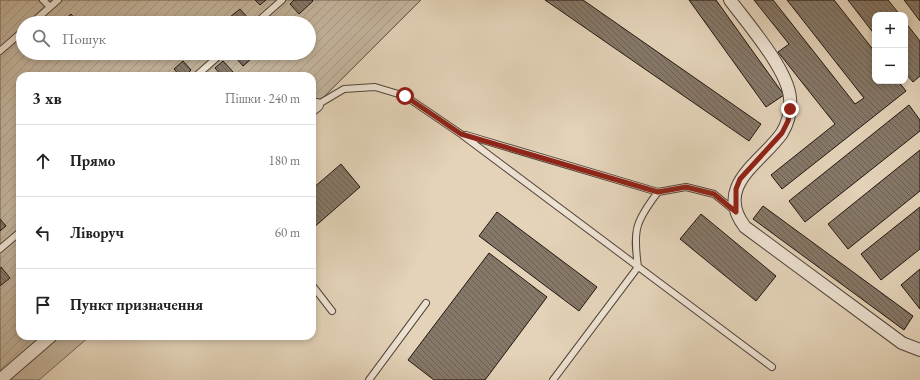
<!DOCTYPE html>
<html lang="uk">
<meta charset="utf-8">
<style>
body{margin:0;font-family:"EB Garamond",serif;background:#f6f6f6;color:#222}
.controls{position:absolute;right:12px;top:12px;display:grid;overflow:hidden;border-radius:8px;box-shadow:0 2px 6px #0003}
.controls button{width:36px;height:36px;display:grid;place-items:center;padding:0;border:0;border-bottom:1px solid #e0e0e0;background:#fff;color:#222;font:20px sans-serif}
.stop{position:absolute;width:12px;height:12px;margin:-9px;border:3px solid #8f2418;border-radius:50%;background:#fff}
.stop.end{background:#8f2418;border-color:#fff;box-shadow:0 1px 4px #0008}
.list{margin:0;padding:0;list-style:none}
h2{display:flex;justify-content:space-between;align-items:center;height:52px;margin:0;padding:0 16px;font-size:17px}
h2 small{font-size:13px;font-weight:400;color:#767676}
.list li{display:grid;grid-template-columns:26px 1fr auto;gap:12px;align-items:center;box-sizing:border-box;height:72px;padding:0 16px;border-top:1px solid #e0e0e0}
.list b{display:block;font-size:15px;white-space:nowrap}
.list em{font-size:13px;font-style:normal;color:#767676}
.icon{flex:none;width:22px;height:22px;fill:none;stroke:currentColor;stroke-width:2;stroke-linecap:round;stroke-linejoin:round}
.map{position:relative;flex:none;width:920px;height:380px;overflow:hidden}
.search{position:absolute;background:#fff;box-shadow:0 2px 6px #0003;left:16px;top:16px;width:300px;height:44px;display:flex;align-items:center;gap:10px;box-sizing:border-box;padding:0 14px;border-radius:22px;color:#767676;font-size:15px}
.panel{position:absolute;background:#fff;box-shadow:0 2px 6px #0003;left:16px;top:72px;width:300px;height:268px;border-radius:12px}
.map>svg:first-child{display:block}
</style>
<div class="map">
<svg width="920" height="380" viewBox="0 0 920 380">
<defs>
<pattern id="garden-furrows" width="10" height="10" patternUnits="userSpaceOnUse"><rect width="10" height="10" fill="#c3b39c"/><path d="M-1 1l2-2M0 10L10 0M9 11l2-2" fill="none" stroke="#a79985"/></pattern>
<pattern id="building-back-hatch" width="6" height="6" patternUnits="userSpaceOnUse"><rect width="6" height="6" fill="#867868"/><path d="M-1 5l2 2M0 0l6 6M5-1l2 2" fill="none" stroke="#6d6154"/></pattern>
</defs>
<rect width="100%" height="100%" fill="#e4d3b9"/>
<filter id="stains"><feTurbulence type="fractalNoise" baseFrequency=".005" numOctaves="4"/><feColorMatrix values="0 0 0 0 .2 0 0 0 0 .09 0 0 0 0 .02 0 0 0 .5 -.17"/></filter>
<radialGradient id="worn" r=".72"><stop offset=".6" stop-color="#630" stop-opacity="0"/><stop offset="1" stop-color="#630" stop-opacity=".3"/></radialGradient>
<path fill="#c3b39c" stroke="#726456" d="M51,336h39l-51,44h-39z"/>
<path fill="url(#garden-furrows)" stroke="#726456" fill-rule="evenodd" d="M0,0h421l-109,109v-33h-292v260h31l-51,44zM23,23h286v30h-286z"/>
<path fill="url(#building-back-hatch)" stroke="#211611" d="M255,0h11l-6,5z
M294,0h18l1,1 -14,13 -9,-10z
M545,0h38l178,124 -12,17z
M689,0h27l68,95 -18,12z
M754,0h19l82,104 9,-6 -77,-98h47l41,52v29h23l8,10 -124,98 -11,-14 64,-51 -57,-72 11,-8z
M848,0h40l12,15h-25v20z
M904,0h16v21z
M240,9l8,9 -6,5h-6l-6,-6z
M71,14l7,9h-17z
M275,18l4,5h-10z
M905,22l15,19v35l-7,6 -8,-9z
M197,53h12l-7,6z
M232,53h26l-15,13z
M183,61l8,9 -6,6h-5l-6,-7z
M223,61l10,11 -4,4h-7l-7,-8z
M909,105l11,15v11l-115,91 -16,-21z
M920,150v41l-72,58 -20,-25z
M341,164l19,23 -48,42v-40z
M763,206l150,110 -9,14 -151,-111z
M920,207v42l-39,31 -20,-26z
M497,212l100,75 -18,24 -100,-75z
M701,214l75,62 -20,25 -76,-62z
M0,219l6,7 -6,5z
M489,253l58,44 -62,83h-51l-26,-20z
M1,267l9,11 -10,8v-17z
M920,269v40l-19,-24z"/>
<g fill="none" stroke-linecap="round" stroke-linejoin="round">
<g stroke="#52453b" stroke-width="8">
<path id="lane" d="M43,0l7,7
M32,23l26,-23
M256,23l26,-23
M0,51l23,-20
M196,76l26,-23
M317,105l27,-16 31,-2 30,9 56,38 311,233
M466,135l192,57 28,-5 28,7 21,17
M0,249l20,-17
M312,285l20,26
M369,380l57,-77
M553,380l85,-113c-5,-37 -3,-45 20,-75"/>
</g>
<g stroke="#52453b" stroke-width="14">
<path id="street" d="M730,0c18,24 58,70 60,98 1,12 -2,25 -8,35 -20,29 -69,53 -37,94l157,116 18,7
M312,109l5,-4
M0,380l51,-44"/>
</g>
<use href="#lane" stroke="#ede2d2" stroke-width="6"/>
<use href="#street" stroke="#ede2d2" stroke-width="12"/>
</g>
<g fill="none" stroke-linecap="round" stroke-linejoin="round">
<path stroke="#8f2418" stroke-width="5" d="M405,96l56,38 197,58 28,-5 28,7 22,18v-23l4,-10 42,-46 6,-12 2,-12"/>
</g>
<rect width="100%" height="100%" filter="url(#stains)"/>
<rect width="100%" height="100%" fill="url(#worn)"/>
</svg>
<div class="controls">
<button>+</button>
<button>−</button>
</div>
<div class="stop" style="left:405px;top:96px"></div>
<div class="stop end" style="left:790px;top:109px"></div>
<div class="search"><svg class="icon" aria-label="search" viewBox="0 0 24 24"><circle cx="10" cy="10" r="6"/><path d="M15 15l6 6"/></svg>Пошук</div>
<section class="panel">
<h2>3 хв<small>Пішки · 240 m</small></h2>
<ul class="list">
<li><svg class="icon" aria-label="ahead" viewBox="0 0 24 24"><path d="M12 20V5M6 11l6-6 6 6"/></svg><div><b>Прямо</b></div><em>180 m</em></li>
<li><svg class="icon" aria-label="left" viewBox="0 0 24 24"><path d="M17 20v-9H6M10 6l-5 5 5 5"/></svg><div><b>Ліворуч</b></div><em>60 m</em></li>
<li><svg class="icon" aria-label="arrive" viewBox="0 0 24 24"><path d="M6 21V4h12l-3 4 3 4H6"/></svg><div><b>Пункт призначення</b></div></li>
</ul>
</section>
</div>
